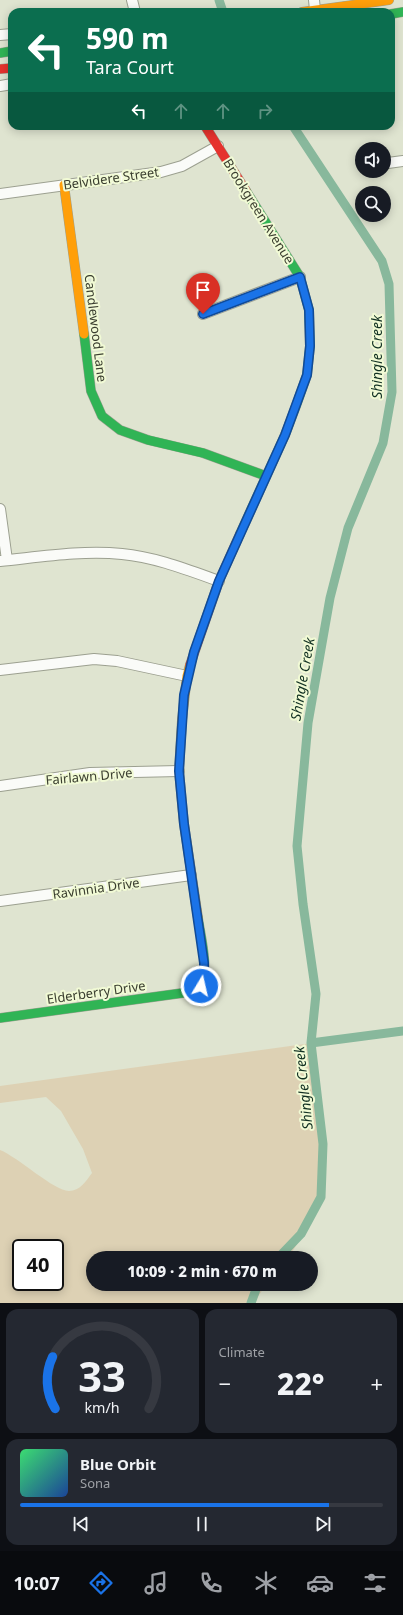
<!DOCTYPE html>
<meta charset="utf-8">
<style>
body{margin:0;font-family:"Noto Sans",sans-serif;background:#242831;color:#f1f3f6;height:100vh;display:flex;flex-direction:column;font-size:15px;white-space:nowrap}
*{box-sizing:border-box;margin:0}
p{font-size:13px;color:#9ea1a6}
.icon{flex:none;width:22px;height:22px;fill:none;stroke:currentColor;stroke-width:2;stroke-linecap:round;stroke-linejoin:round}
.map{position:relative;height:1303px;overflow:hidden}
.sheet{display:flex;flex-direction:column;gap:6px;padding:6px;background:#0d0f14;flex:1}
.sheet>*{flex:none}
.top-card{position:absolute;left:8px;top:8px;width:387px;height:122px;border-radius:12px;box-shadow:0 2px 10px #0003;background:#0b6e4f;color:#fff;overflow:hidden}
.tools{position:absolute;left:355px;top:142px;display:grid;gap:8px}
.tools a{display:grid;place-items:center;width:36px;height:36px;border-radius:50%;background:#171b24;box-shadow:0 2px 10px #0003;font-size:20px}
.speed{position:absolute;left:12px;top:1239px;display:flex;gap:8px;font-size:20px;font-weight:700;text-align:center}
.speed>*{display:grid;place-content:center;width:52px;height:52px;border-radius:50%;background:#171b24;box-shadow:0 2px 10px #0003;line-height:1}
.speed .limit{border:2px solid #111;border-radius:6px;background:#fff;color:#111}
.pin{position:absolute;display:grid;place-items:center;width:34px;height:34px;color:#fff;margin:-41px -17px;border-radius:50% 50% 50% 0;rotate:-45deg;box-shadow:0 0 4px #0007}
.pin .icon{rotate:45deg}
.me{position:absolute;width:44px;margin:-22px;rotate:9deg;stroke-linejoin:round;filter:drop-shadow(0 0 3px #0008)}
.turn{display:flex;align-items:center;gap:14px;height:84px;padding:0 12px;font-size:18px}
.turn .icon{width:52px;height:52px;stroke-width:2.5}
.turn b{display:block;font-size:28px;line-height:34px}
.lanes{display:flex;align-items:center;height:38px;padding:0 12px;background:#0003;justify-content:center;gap:20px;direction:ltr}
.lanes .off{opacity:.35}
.big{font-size:30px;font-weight:800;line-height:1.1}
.sheet .card{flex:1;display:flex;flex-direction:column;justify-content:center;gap:6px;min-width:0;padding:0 14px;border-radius:12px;background:#242831}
.sheet .dial{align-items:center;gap:0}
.dial svg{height:104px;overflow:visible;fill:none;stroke:#363941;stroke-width:7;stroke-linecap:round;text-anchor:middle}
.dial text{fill:#f1f3f6;stroke:none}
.song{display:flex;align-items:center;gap:12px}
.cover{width:48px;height:48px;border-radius:6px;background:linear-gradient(135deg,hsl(140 70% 55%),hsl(220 70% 35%))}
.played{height:4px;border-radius:2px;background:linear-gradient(90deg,#1a73e8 85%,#363941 85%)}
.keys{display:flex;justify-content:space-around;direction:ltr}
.heat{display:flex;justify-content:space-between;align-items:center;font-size:22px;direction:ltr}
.sheet .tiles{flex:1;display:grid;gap:6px;grid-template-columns:1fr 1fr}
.card:last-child{grid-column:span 2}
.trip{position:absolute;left:86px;top:1251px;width:232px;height:40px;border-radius:20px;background:#171b24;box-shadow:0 2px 10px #0003;font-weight:800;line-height:40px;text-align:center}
.menu{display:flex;height:64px;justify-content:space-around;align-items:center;background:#090b0e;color:#9ea1a6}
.menu .icon{width:28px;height:28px}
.menu .on{color:#1a73e8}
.menu b{font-size:18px;color:#f1f3f6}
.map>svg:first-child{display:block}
</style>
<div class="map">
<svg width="403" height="1303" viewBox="0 0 403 1303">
<rect width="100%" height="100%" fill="#dfe4d0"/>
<path fill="#ddd1b4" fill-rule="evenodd" d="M312,1043L321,1125L323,1176L319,1201L305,1232L288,1258H93V1284H267L253,1303H0V1150C18,1157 54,1191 69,1191C80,1191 86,1181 92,1173L83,1149L61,1111L46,1097L0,1103V1086ZM21,1248H55V1282H21Z"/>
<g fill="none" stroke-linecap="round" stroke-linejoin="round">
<path stroke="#88b89c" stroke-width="9" d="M219,0L223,12
M311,1043L403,1031
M278,1258L301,1234L321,1197L323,1144L311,1043L316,994L303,904L297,846L308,723L330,598L348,528L383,443L392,392L389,284L382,261L293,126
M251,1303L258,1284"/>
<defs>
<path id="street" d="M132,0L135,12
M314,0L315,10
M0,35L12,34
M0,86L12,84
M388,163L403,161
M0,194L161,172L182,166L218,146
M203,314L300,277
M0,509L7,560
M0,561C40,557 81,550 122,554C155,557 188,570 219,581
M0,670L94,659L117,661L187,676
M0,786L90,773L179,771
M0,901L191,875"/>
<path id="fast" d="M391,14L403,12
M0,53L12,51
M84,334L91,391L102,416L120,430L148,440L203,453L266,476
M240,534L285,435L296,406L307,375L310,346L309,310L300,277L246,191
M0,1018L190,992C194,990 198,988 200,985C210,971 200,934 198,918"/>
<path id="slow" d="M302,12L389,0
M64,185L84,334
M190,665L187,676L182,720L179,771L184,824L198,918"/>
<path id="jam" d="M0,69L12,68
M205,126L246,191
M190,665L219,581L240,534"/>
</defs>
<use href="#street" stroke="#9ca090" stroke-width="12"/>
<use href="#fast" stroke="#9ca090" stroke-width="10"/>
<use href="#slow" stroke="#9ca090" stroke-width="10"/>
<use href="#jam" stroke="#9ca090" stroke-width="10"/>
<use href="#street" stroke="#fafbf8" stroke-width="10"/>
<use href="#fast" stroke="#30b455" stroke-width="9"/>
<use href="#slow" stroke="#ff9f0a" stroke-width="9"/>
<use href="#jam" stroke="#e5322d" stroke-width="9"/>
</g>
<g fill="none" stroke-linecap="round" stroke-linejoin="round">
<defs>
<path id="route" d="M201,986L204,976V963L184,824L179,771L184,695L194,652L219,581L285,435L307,375L310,346L309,310L300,277L203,314"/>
</defs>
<use href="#route" stroke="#114b97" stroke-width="10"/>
<use href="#route" stroke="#1a73e8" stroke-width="7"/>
</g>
<g text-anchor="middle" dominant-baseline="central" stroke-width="4" stroke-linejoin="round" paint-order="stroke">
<g font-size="13" fill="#3a3e2f" stroke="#f1fad5">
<text transform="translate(111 178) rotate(-8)">Belvidere Street</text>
<text transform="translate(259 211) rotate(58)">Brookgreen Avenue</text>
<text transform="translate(96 328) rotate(83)">Candlewood Lane</text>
<text transform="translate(89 776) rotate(-5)">Fairlawn Drive</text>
<text transform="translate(96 888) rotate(-8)">Ravinnia Drive</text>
<text transform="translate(96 992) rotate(-8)">Elderberry Drive</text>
</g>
<g font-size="14" font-style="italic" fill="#113022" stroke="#f1fad5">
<text transform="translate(376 357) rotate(-90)">Shingle Creek</text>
<text transform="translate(302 679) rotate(-80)">Shingle Creek</text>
<text transform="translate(303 1088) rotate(-96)">Shingle Creek</text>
</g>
</g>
</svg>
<div class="tools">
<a><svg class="icon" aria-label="sound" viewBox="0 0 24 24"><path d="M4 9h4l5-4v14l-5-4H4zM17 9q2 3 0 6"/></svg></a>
<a><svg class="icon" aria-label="search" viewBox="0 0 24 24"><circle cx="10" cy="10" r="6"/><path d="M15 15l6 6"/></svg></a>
</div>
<div class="speed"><div class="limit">40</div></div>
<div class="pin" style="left:203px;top:314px;background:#d93025"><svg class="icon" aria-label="arrive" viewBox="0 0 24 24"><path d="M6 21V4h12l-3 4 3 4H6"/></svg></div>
<svg class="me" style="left:201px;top:986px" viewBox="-20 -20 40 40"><circle r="17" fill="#1a73e8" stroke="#fff" stroke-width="3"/><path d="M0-11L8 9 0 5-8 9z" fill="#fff"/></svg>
<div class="trip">10:09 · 2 min · 670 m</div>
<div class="top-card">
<div class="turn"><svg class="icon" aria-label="left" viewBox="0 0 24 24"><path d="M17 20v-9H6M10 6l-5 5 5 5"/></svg><div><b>590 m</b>Tara Court</div></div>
<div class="lanes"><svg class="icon" aria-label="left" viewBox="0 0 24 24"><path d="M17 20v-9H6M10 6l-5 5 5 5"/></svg><svg class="icon off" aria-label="ahead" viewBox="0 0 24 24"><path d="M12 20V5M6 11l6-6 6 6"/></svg><svg class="icon off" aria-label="ahead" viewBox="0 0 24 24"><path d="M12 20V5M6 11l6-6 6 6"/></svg><svg class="icon off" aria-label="right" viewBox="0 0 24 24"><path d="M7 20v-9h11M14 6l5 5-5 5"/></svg></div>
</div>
</div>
<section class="sheet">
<div class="tiles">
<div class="card dial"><svg viewBox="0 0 100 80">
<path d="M14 69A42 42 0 1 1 86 69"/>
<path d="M14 69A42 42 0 0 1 12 29" stroke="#1a73e8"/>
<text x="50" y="56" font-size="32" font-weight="700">33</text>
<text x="50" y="72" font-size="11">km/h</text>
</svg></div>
<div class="card"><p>Climate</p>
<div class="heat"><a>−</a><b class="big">22°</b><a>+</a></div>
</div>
<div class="card">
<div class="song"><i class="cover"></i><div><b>Blue Orbit</b><p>Sona</p></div></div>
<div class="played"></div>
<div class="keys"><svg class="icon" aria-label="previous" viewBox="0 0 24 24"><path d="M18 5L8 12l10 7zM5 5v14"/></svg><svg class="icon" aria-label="pause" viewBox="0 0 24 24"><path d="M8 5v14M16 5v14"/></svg><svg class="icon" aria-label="next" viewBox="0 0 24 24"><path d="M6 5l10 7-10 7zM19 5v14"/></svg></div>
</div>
</div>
</section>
<nav class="menu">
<b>10:07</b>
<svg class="icon on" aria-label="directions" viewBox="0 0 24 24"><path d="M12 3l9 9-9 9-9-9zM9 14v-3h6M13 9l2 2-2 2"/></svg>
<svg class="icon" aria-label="music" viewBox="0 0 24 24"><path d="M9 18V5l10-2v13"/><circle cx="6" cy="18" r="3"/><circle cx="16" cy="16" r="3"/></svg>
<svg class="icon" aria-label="phone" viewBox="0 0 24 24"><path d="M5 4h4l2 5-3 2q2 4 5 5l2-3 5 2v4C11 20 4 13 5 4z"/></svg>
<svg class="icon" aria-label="climate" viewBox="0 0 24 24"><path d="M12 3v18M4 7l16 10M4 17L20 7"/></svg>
<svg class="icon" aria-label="car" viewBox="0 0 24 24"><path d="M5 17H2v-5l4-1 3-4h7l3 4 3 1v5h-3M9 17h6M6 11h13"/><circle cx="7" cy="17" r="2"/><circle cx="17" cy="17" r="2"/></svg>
<svg class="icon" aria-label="filters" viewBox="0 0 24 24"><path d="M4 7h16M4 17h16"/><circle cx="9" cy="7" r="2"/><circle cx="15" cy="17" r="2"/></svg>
</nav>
